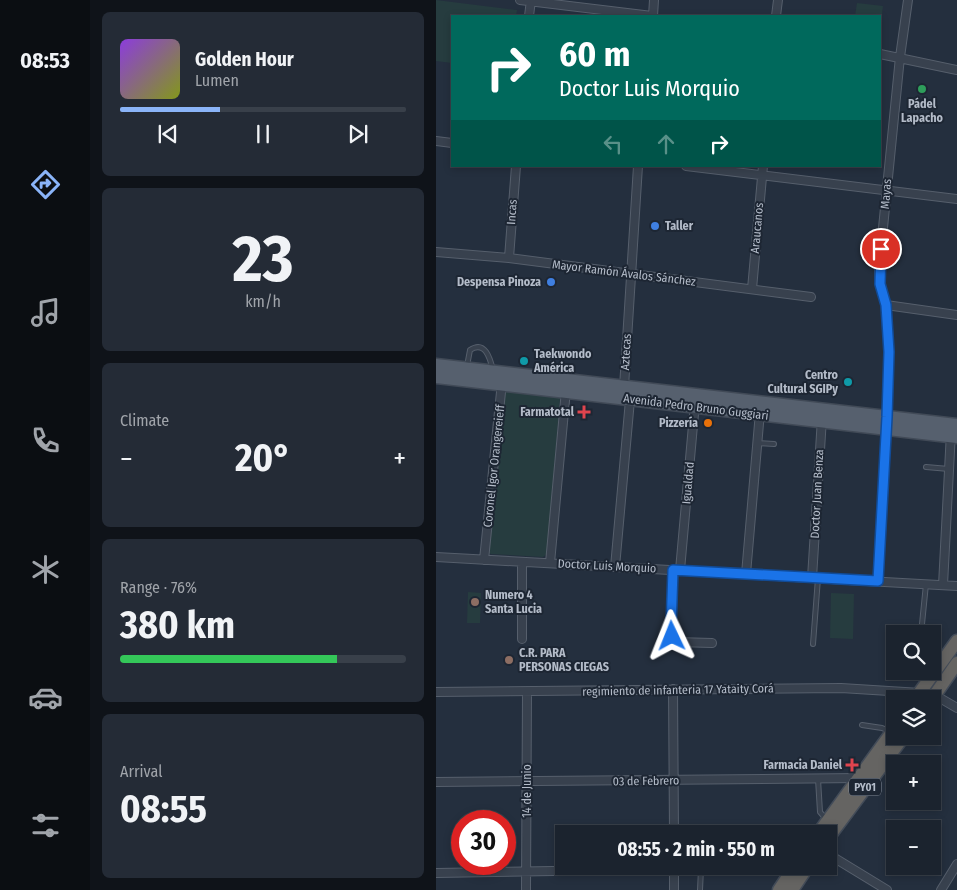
<!DOCTYPE html>
<meta charset="utf-8">
<style>
body{margin:0;font-family:"Fira Sans Condensed",sans-serif;background:#242b36;color:#f1f3f6;height:100vh;display:flex;flex-direction:column;font-size:19px;white-space:nowrap}
*{box-sizing:border-box;margin:0}
p{font-size:16px;color:#a0a4aa}
.icon{flex:none;width:28px;height:28px;fill:none;stroke:currentColor;stroke-width:2;stroke-linecap:round;stroke-linejoin:round}
.map{position:relative;flex:1;overflow:hidden}
.side{display:flex;flex-direction:column;gap:12px;padding:12px;background:#0f1319;width:346px}
.side>*{flex:none}
.guide{position:absolute;left:15px;top:15px;width:430px;height:152px;border-radius:0px;box-shadow:0 2px 8px #0003,0 0 0 1px #39404a;background:#00695c;color:#fff;overflow:hidden}
.tools{position:absolute;left:450px;top:625px;display:grid;gap:10px}
.tools a{display:grid;place-items:center;width:55px;height:55px;border-radius:0px;background:#1b232e;box-shadow:0 2px 8px #0003,0 0 0 1px #39404a;font-size:25px}
.speed{position:absolute;left:15px;top:810px;display:flex;gap:10px;font-size:25px;font-weight:700;text-align:center}
.speed>*{display:grid;place-content:center;width:65px;height:65px;border-radius:50%;background:#1b232e;box-shadow:0 2px 8px #0003,0 0 0 1px #39404a;line-height:1}
.speed .limit{border:8px solid #d22;background:#fff;color:#111}
.pin{position:absolute;display:grid;place-items:center;width:42px;height:42px;color:#fff;margin:-21px;border:2px solid #fff;border-radius:50%;box-shadow:0 1px 5px #0007}
.me{position:absolute;width:55px;margin:-28px;rotate:358deg;stroke-linejoin:round;filter:drop-shadow(0 0 4px #0008)}
.turn{display:flex;align-items:center;gap:18px;height:105px;padding:0 25px;font-size:22px}
.turn .icon{width:65px;height:65px;stroke-width:2.5}
.turn b{display:block;font-size:35px;line-height:42px}
.lanes{display:flex;align-items:center;height:48px;padding:0 25px;background:#0003;justify-content:center;gap:25px;direction:ltr}
.lanes .off{opacity:.35}
.big{font-size:38px;font-weight:700;line-height:1.1}
.side .widget{flex:1;display:flex;flex-direction:column;justify-content:center;gap:8px;min-width:0;padding:0 18px;border-radius:8px;background:#242b36}
.side .dial{align-items:center;gap:0}
.dial b{font-size:65px;line-height:1}
.song{display:flex;align-items:center;gap:15px}
.cover{width:60px;height:60px;border-radius:8px;background:linear-gradient(135deg,hsl(270 70% 55%),hsl(70 70% 35%))}
.played{height:5px;border-radius:2px;background:linear-gradient(90deg,#8ab4f8 35%,#39404a 35%)}
.keys{display:flex;justify-content:space-around;direction:ltr}
.heat{display:flex;justify-content:space-between;align-items:center;font-size:28px;direction:ltr}
.charge{height:8px;border-radius:4px;background:linear-gradient(90deg,#34c759 76%,#39404a 0)}
.trip{position:absolute;left:119px;top:825px;width:282px;height:50px;border-radius:0px;background:#1b232e;box-shadow:0 2px 8px #0003,0 0 0 1px #39404a;font-weight:700;line-height:50px;text-align:center}
main{display:flex;flex:1;min-height:0}
.tab-bar{display:flex;flex-direction:column;width:90px;justify-content:space-around;align-items:center;background:#0b0e12;color:#a0a4aa}
.tab-bar .icon{width:35px;height:35px}
.tab-bar .active{color:#8ab4f8}
.tab-bar b{font-size:22px;color:#f1f3f6}
.map>svg:first-child{display:block}
</style>
<main>
<nav class="tab-bar">
<b>08:53</b>
<svg class="icon active" aria-label="directions" viewBox="0 0 24 24"><path d="M12 3l9 9-9 9-9-9zM9 14v-3h6M13 9l2 2-2 2"/></svg>
<svg class="icon" aria-label="music" viewBox="0 0 24 24"><path d="M9 18V5l10-2v13"/><circle cx="6" cy="18" r="3"/><circle cx="16" cy="16" r="3"/></svg>
<svg class="icon" aria-label="phone" viewBox="0 0 24 24"><path d="M5 4h4l2 5-3 2q2 4 5 5l2-3 5 2v4C11 20 4 13 5 4z"/></svg>
<svg class="icon" aria-label="climate" viewBox="0 0 24 24"><path d="M12 3v18M4 7l16 10M4 17L20 7"/></svg>
<svg class="icon" aria-label="car" viewBox="0 0 24 24"><path d="M5 17H2v-5l4-1 3-4h7l3 4 3 1v5h-3M9 17h6M6 11h13"/><circle cx="7" cy="17" r="2"/><circle cx="17" cy="17" r="2"/></svg>
<svg class="icon" aria-label="filters" viewBox="0 0 24 24"><path d="M4 7h16M4 17h16"/><circle cx="9" cy="7" r="2"/><circle cx="15" cy="17" r="2"/></svg>
</nav>
<section class="side">
<div class="widget">
<div class="song"><i class="cover"></i><div><b>Golden Hour</b><p>Lumen</p></div></div>
<div class="played"></div>
<div class="keys"><svg class="icon" aria-label="previous" viewBox="0 0 24 24"><path d="M18 5L8 12l10 7zM5 5v14"/></svg><svg class="icon" aria-label="pause" viewBox="0 0 24 24"><path d="M8 5v14M16 5v14"/></svg><svg class="icon" aria-label="next" viewBox="0 0 24 24"><path d="M6 5l10 7-10 7zM19 5v14"/></svg></div>
</div>
<div class="widget dial"><b>23</b><p>km/h</p></div>
<div class="widget"><p>Climate</p>
<div class="heat"><a>−</a><b class="big">20°</b><a>+</a></div>
</div>
<div class="widget"><p>Range · 76%</p><b class="big">380 km</b><div class="charge"></div></div>
<div class="widget"><p>Arrival</p><b class="big">08:55</b></div>
</section>
<div class="map">
<svg width="521" height="890" viewBox="0 0 521 890">
<rect width="100%" height="100%" fill="#242f3e"/>
<path fill="#263c3f" d="M0,0L81,10L80,16H16V63L0,61Z
M421,3L447,6L445,22L444,16H419Z
M70,390L123,397L124,399L111,554L107,557L55,554L52,552L68,391Z
M32,592L45,593L44,623H31Z
M395,593L418,594L417,639L394,638Z"/>
<g fill="none" stroke-linecap="round" stroke-linejoin="round">
<defs>
<path id="service" d="M31,366L34,350C49,340 54,358 57,370
M321,443L338,444
M490,467L513,469
M485,634L490,584
M377,644L382,578
M426,725L446,728L453,731
M382,779L384,812L390,819
M264,890L265,869"/>
<path id="minor" d="M84,0L216,16
M93,16L95,0
M217,16L218,0
M340,16L342,0
M444,54L521,70
M0,141L16,143
M250,166L521,199
M0,252L73,258L375,297
M73,258L80,166
M316,289L327,166
M450,305L521,315
M0,557L521,586
M48,560L66,382
M86,562V639
M114,563L130,390
M179,567L194,400L188,387L202,166
M237,570L235,628L237,636L240,642L276,643
M244,570L259,403
M310,574L324,412
M376,578L386,418
M442,581L451,417L453,352L450,305L444,284L443,268L464,57L472,0
M507,585L515,432
M237,689L238,834
M0,692L405,688L485,693
M497,694L521,708
M0,782L423,778
M392,854L451,890
M238,866V890
M0,873L238,869L358,870
M90,890L91,692
M505,890L521,864"/>
<path id="primary" d="M0,365L521,425
M0,377L521,437"/>
<path id="trunk" d="M479,699L521,641
M496,699L521,663
M382,834L459,728
M392,838L468,736
M343,890L359,866
M356,890L372,866"/>
</defs>
<use href="#service" stroke="#565f6c" stroke-width="6"/>
<use href="#minor" stroke="#565f6c" stroke-width="10"/>
<use href="#primary" stroke="#414a57" stroke-width="15"/>
<use href="#trunk" stroke="#434c59" stroke-width="15"/>
<use href="#service" stroke="#38414e" stroke-width="4"/>
<use href="#minor" stroke="#38414e" stroke-width="8"/>
<use href="#primary" stroke="#56606e" stroke-width="12"/>
<use href="#trunk" stroke="#656462" stroke-width="12"/>
</g>
<g fill="none" stroke-linecap="round" stroke-linejoin="round">
<defs>
<path id="route" d="M236,636L235,628L237,570L442,581L451,417L453,352L450,305L444,284L445,249"/>
</defs>
<use href="#route" stroke="#114b97" stroke-width="12"/>
<use href="#route" stroke="#1a73e8" stroke-width="9"/>
</g>
<circle fill="#2e9e5b" stroke="#1d2633" stroke-width="2" cx="486" cy="89" r="5"/>
<g fill="#3f7fe0" stroke="#1d2633" stroke-width="2">
<circle cx="219" cy="226" r="5"/>
<circle cx="115" cy="282" r="5"/>
</g>
<g fill="#0f9aa8" stroke="#1d2633" stroke-width="2">
<circle cx="88" cy="361" r="5"/>
<circle cx="412" cy="382" r="5"/>
</g>
<g fill="#e0444e" stroke="#1d2633" stroke-width="2">
<path d="M145.5 404.5h5v5h5v5h-5v5h-5v-5h-5v-5h5z"/>
<path d="M413.5 757.5h5v5h5v5h-5v5h-5v-5h-5v-5h5z"/>
</g>
<circle fill="#e8710a" stroke="#1d2633" stroke-width="2" cx="272" cy="423" r="5"/>
<g fill="#8d6e63" stroke="#1d2633" stroke-width="2">
<circle cx="39" cy="602" r="5"/>
<circle cx="73" cy="660" r="5"/>
</g>
<g text-anchor="middle" dominant-baseline="central" stroke-width="4" stroke-linejoin="round" paint-order="stroke">
<rect fill="#1d2633" stroke="#878f9c" stroke-width="1" x="413" y="778.5" width="32" height="17" rx="4"/>
<g font-size="11" font-weight="bold" fill="#b4bcc9">
<text x="429" y="787">PY01</text>
</g>
<g font-size="12" font-weight="bold" fill="#b4bcc9" stroke="#1d2633" text-anchor="end">
<text x="486" y="104" text-anchor="middle">Pádel<tspan x="486" dy="14">Lapacho</tspan></text>
<text x="229" y="226" text-anchor="start">Taller</text>
<text x="105" y="282">Despensa Pinoza</text>
<text x="98" y="354" text-anchor="start">Taekwondo<tspan x="98" dy="14">América</tspan></text>
<text x="402" y="375">Centro<tspan x="402" dy="14">Cultural SGIPy</tspan></text>
<text x="138" y="412">Farmatotal</text>
<text x="262" y="423">Pizzería</text>
<text x="49" y="595" text-anchor="start">Numero 4<tspan x="49" dy="14">Santa Lucia</tspan></text>
<text x="83" y="653" text-anchor="start">C.R. PARA<tspan x="83" dy="14">PERSONAS CIEGAS</tspan></text>
<text x="406" y="765">Farmacia Daniel</text>
</g>
<g font-size="12" fill="#b4bcc9" stroke="#1d2633">
<text transform="translate(450 194) rotate(-85)">Mayas</text>
<text transform="translate(76 212) rotate(-86)">Incas</text>
<text transform="translate(321 228) rotate(-85)">Araucanos</text>
<text transform="translate(188 273) rotate(7)">Mayor Ramón Ávalos Sánchez</text>
<text transform="translate(190 352) rotate(-87)">Aztecas</text>
<text transform="translate(260 407) rotate(7)">Avenida Pedro Bruno Guggiari</text>
<text transform="translate(58 466) rotate(-84)">Coronel Igor Orangereieff</text>
<text transform="translate(252 483) rotate(-85)">Igualdad</text>
<text transform="translate(381 494) rotate(-87)">Doctor Juan Benza</text>
<text transform="translate(171 566) rotate(3)">Doctor Luis Morquio</text>
<text transform="translate(242 690) rotate(-1)">regimiento de infanteria 17 Yataity Corá</text>
<text transform="translate(210 781) rotate(-1)">03 de Febrero</text>
<text transform="translate(91 791) rotate(-90)">14 de Junio</text>
</g>
</g>
</svg>
<div class="tools">
<a><svg class="icon" aria-label="search" viewBox="0 0 24 24"><circle cx="10" cy="10" r="6"/><path d="M15 15l6 6"/></svg></a>
<a><svg class="icon" aria-label="layers" viewBox="0 0 24 24"><path d="M12 4l9 5-9 5-9-5zM3 14l9 5 9-5"/></svg></a>
<a>+</a>
<a>−</a>
</div>
<div class="speed"><div class="limit">30</div></div>
<div class="pin" style="left:445px;top:249px;background:#d93025"><svg class="icon" aria-label="arrive" viewBox="0 0 24 24"><path d="M6 21V4h12l-3 4 3 4H6"/></svg></div>
<svg class="me" style="left:236px;top:636px" viewBox="-20 -20 40 40"><path d="M0-17L14 15 0 8-14 15z" fill="#1a73e8" stroke="#fff" stroke-width="4"/></svg>
<div class="trip">08:55 · 2 min · 550 m</div>
<div class="guide">
<div class="turn"><svg class="icon" aria-label="right" viewBox="0 0 24 24"><path d="M7 20v-9h11M14 6l5 5-5 5"/></svg><div><b>60 m</b>Doctor Luis Morquio</div></div>
<div class="lanes"><svg class="icon off" aria-label="left" viewBox="0 0 24 24"><path d="M17 20v-9H6M10 6l-5 5 5 5"/></svg><svg class="icon off" aria-label="ahead" viewBox="0 0 24 24"><path d="M12 20V5M6 11l6-6 6 6"/></svg><svg class="icon" aria-label="right" viewBox="0 0 24 24"><path d="M7 20v-9h11M14 6l5 5-5 5"/></svg></div>
</div>
</div>
</main>
